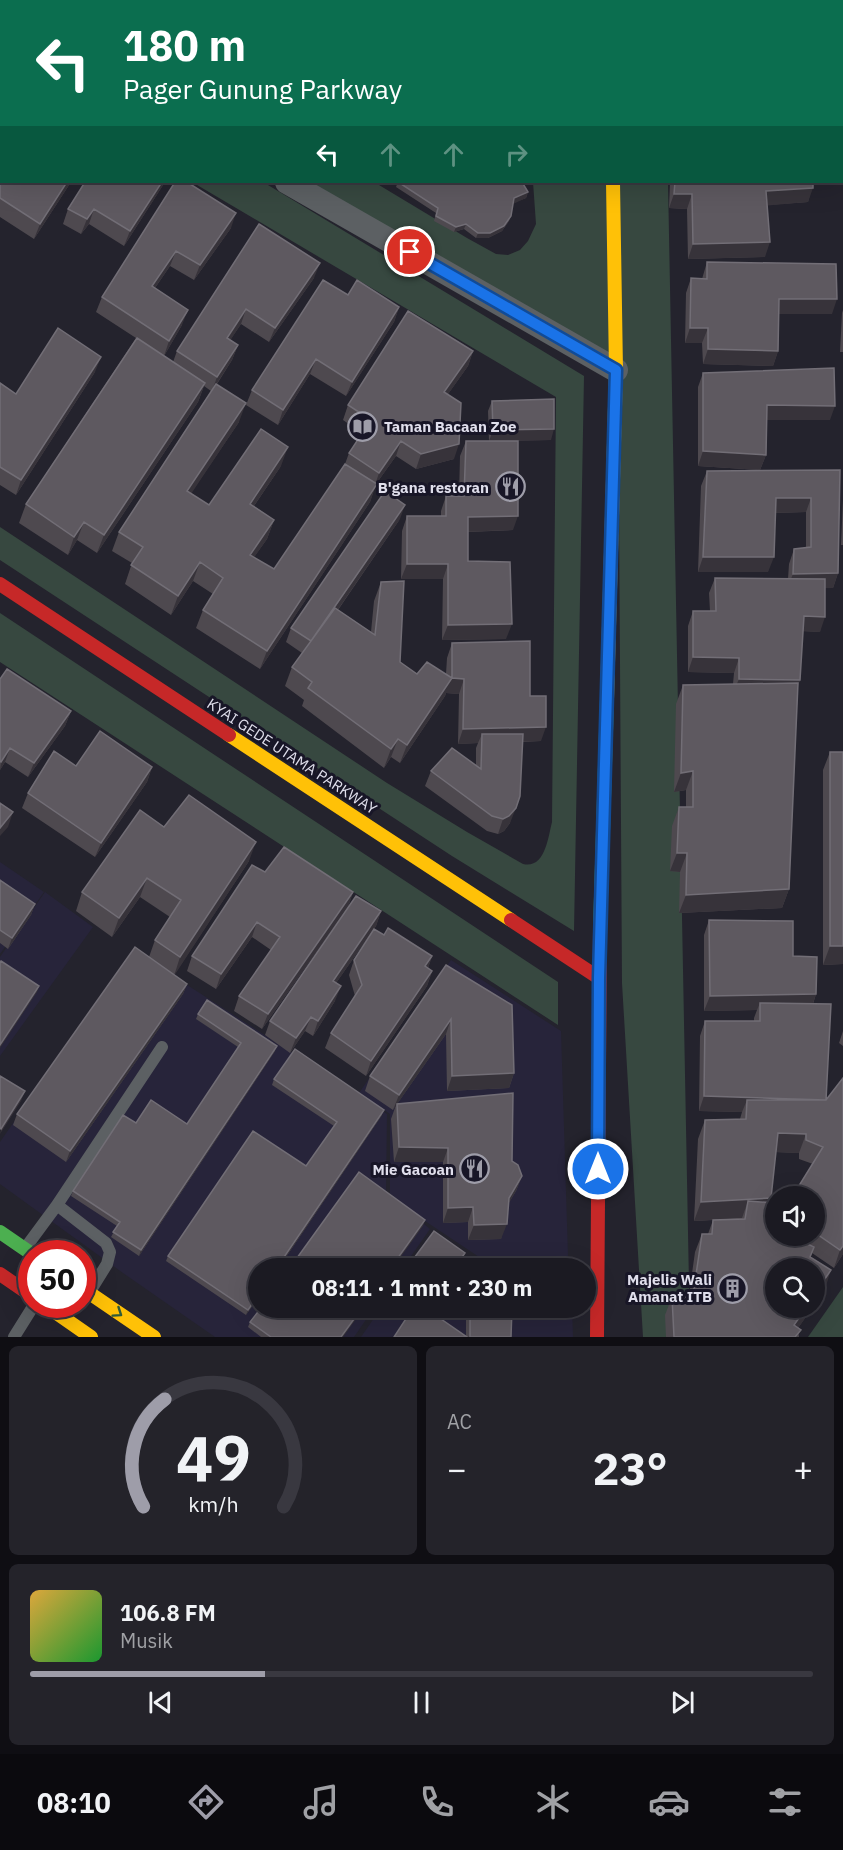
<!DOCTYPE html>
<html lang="id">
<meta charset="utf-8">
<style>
body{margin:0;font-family:"IBM Plex Sans",sans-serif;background:#24232a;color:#f1f3f6;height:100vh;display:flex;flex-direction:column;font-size:22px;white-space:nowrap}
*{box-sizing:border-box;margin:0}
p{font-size:20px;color:#a0a1a5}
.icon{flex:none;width:33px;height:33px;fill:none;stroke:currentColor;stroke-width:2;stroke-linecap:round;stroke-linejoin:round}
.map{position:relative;height:1337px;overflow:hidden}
.panel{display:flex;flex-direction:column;gap:9px;padding:9px;background:#0f0e13;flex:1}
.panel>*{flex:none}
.guide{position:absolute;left:0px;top:0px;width:843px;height:183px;box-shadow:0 6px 24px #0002,0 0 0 2px #393840;background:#0b6e4f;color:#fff;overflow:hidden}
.tools{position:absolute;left:765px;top:1186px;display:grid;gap:12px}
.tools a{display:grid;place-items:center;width:60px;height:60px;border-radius:50%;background:#1b1a22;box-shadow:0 6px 24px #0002,0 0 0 2px #393840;font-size:30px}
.speed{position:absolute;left:18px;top:1240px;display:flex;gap:12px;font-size:30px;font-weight:700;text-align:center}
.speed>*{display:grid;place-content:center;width:78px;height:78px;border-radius:50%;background:#1b1a22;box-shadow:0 6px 24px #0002,0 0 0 2px #393840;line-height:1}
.speed .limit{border:9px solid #d22;background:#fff;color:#111}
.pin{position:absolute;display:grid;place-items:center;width:51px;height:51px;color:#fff;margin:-26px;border:3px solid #fff;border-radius:50%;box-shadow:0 2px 6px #0007}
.me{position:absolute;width:66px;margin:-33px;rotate:0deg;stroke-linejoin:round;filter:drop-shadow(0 0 4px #0008)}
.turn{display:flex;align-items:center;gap:21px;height:126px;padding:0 24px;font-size:27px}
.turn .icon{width:78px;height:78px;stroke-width:2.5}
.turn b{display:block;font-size:42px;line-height:51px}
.lanes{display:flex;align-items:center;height:57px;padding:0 24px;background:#0003;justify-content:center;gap:30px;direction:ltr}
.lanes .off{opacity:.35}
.big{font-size:45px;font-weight:700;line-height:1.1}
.panel .card{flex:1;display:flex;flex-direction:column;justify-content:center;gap:9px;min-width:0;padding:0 21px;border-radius:9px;background:#24232a}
.panel .dial{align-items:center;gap:0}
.dial svg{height:156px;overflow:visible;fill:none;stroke:#393840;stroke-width:7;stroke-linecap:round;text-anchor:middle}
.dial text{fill:#f1f3f6;stroke:none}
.song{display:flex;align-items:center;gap:18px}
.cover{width:72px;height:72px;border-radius:9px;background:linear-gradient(135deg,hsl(40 70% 55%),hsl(130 70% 35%))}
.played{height:6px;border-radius:3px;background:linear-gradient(90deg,#9e9da9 30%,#393840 30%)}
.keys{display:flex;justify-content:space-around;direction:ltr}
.heat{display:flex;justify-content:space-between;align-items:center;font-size:33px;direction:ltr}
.panel .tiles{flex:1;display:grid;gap:9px;grid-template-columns:1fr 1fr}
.card:last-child{grid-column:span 2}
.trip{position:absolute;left:248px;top:1258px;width:348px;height:60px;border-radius:30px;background:#1b1a22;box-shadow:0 6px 24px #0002,0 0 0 2px #393840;font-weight:700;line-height:60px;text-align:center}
.menu{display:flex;height:96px;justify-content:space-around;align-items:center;background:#0b0a0e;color:#a0a1a5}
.menu .icon{width:42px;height:42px}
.menu .active{color:#9e9da9}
.menu b{font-size:27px;color:#f1f3f6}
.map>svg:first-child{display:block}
</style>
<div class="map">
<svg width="843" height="1337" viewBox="0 0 843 1337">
<rect width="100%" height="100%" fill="#24232d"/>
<path fill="#27243a" d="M0,862L44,892L0,954Z
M45,892L93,927L0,1056V957Z
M133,950L387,1114L386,1194L390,1196V1114L359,1093L451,960L561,1031L568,1256L479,1257L401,1205L430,1229L402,1269H258V1308H374L354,1337H215L123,1273L0,1184V1142Z
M430,1235L475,1265L570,1263L571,1269H407Z
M381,1308H572L573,1337H361Z"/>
<path fill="#374840" d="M192,182H263L584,376L574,931L452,856L0,560V527L387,783L467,832L523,864C545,869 548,838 552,822L556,397Z
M300,182H374L467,238L496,254L508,255L520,250L528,241L536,224L533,182H608L613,367Z
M617,182H668L690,1337H643L622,983Z
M0,613L558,982V1025L0,662Z
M843,1287V1337H808Z"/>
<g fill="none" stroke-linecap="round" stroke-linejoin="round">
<path stroke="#5c6063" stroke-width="12" d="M57,1205L106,1243L110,1252L107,1264L89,1293
M26,1247L57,1205L162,1047
M14,1337L34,1305"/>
<path stroke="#5c6063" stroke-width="24" d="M0,17H2
M287,182L616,370"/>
<path stroke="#4caf50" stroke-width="14" d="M600,930L607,699
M0,1232L32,1254"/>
<path stroke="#ffc107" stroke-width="14" d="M607,699L616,370L613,182
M229,735L511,920
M82,1288L154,1337
M45,1305L91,1337"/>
<path stroke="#c62828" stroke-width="14" d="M607,0V2
M842,37H843
M0,584L229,735
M511,920L599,978
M0,1274L32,1296
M597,1337L600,930"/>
</g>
<path fill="#4e494f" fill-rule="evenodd" d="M130,0H152L151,2H133Z
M374,0H521V2H373Z
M0,141L2,182H71L34,239L0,217Z
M85,182H165L124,246L89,224L81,234L63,224L68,209Z
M175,182L231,228L194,280L170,266L155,288L182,325L164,356L173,362L177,351L259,224L314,278L269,342L241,324L230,340L238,345L232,360L217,384L239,422L191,493L209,505L281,466L254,506L274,520L267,539L254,557L274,569L345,464L349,453L362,433L343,420L348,405L473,351L468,366L448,394L454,459L416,469L396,456L376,484L370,502L260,669L196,628L203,610L213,594L193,581L171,615L125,584L132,563L112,551L119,532L211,391L204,386L198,402L97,553L77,540L68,555L19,523L26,504L136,338L96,312L102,297Z
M398,182L528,192L526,198L513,203L509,221L502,231L488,238H476L464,229L454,232L434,221L436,213L396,187Z
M670,182H813L808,202L767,205L765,257L688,259L687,209L669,208Z
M707,262L832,314H779L778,351L773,366L703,364L702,343H685L686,293L691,278L702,279Z
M348,295L399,307L394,322L346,396L310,374L278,425L246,405L252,390Z
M843,310V352H840L842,313Z
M95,372L16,495L0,485V383L16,394Z
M703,373L830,420H767L766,455L760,470L698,466V387Z
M492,401L551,440L489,441L488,411Z
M466,441L513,530L468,532V561L506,639L442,640L443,579H401L402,531L407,516H441V511L446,496H459L460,456Z
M840,470L838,573L833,588H825L820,632L803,631L800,680L798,685L789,889L782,908L679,913L680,872L670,871L672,826L679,807H686V790L674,792L676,704L683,685L733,684L734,673L688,672V626L693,611H710L709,593L715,578L788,579L789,564L794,549L806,548V512L775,513L768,572H698L701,486L707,471Z
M843,500V545H841Z
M400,519L338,610L371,632L374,601L381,582L400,662L417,674H446L447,658L452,643L530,696L541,741L522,742L510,823L504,831L498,834L487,831L425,786L431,771L476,765V748L478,743L458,744L459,694L446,693L445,696L400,763L391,757L384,768L302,706L304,700L285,686L292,667L302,653L286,642L291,628Z
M0,679L71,711L65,726L28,777L5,762L0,770Z
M830,752L843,964L823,965V770Z
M76,766L152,767L147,782L95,857L22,808L28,793Z
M164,827L249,861L174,975L187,984L183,994L66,1162L13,1125L17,1114L149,957L155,940L170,917L140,897L112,937L76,911L82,892Z
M265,872L353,892L348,907L262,1029L234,1011L239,996L271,950L252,937L216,989L187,971L192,956Z
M0,880L35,904L31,915L8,949L0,943Z
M381,911L376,926L336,983L335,1001L313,1036L305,1031L290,1053L265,1035L270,1021Z
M709,920L793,956L816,994L813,1004L826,1100L843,1254L834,1268L812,1253L810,1257L825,1289L776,1308H812L798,1328L799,1337H666L665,1315L672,1297L689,1295L695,1252L702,1234H708L713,1220L694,1221L698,1139L705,1120L740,1119L742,1112L699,1111L700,1036L705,1021H754V1018L757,1010L704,1011V935ZM776,1152L799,1153V1159L813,1164L814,1197V1236H776L770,1202L771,1198Z
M384,935L432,956L428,968L432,971L427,986L366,1076L325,1048L331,1033L355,996L349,975L354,960Z
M446,965L514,1073L509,1088L447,1091L446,1034L397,1104L512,1161L522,1176L516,1191L508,1204L501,1239L468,1240V1222L443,1223V1162H394L391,1119L396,1105L393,1110L365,1091L370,1076Z
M198,1014L275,1051L139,1256L111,1237L117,1226L71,1196L73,1191L136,1123L187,1124L238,1047L196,1019Z
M843,1031V1046L839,1043Z
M274,1079L382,1115L278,1269H258V1298L246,1315L166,1261L168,1256L306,1166L334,1126L272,1085Z
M466,1308H512L511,1337H394L466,1336Z
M250,1322L343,1337H261L248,1327Z"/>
<path fill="#37333a" d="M67,182H71L34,239L40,224Z
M162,182H165L124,246L130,231Z
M813,188L808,202L761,206L766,191Z
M528,192L526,198L513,204L514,198Z
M674,194H692L687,209L669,208Z
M94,209L89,224L81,234L87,219Z
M236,213L231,228L194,280L200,265Z
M511,216L509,221L502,231L488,238H476L478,233Z
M466,224L464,229L454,232L456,227Z
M770,242L765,257L688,259L693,244Z
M176,251L170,266L146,301L152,286Z
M320,263L314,278L269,342L275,328Z
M779,299H837L832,314H773Z
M399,307L394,322L346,396L352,382Z
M246,309L241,324L222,353L227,338Z
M188,310L182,325L164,356L169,341Z
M690,328H708L702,343H685Z
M238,345L232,360L212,391L217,377Z
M708,349L778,351L773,366L703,364Z
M473,351L468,366L439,407L444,392Z
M101,357L95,372L16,495L21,480Z
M316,359L310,374L278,425L283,410Z
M205,383L198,402L97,553L104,535Z
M246,403L239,422L181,509L187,491Z
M767,405L835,406L830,420H762Z
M554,429L551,440L489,441L493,430Z
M401,441L396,456L376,484L370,502L260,669L267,651L374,488L379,473Z
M459,444L454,459L416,469L421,454Z
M288,447L281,466L243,522L250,504Z
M703,451L766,455L760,470L698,466Z
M776,498H811L806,512L771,513Z
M405,505L400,519L306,656L312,641Z
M518,516L513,530L463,532L468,517Z
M274,520L267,539L243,573L250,555Z
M84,522L77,540L68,555L74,537Z
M703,557H774L768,572H698Z
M200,562L193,581L171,615L178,596Z
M407,564H448L443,579H401Z
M838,573L833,588L787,589L793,574Z
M804,616L825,617L820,632L798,631Z
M512,624L506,639L442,640L448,625Z
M693,657L739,658L734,673L688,672Z
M452,678L464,679L459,694L446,693L445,696L400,763L407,745Z
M739,679L800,680L795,695L733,693Z
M71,711L65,726L28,777L34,763Z
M546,727L541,741L481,743L482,734L478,743L458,744L463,729Z
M398,739L391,757L384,768L391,749Z
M10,748L5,762L0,770L1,762Z
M152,767L147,782L95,857L101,843Z
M693,771L686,790L674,792L681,773Z
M516,808L510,823L504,831L498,834L503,819Z
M13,812L8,827L0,836V828Z
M256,842L249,861L174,976L180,957Z
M677,853H687L680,872L670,871Z
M147,878L140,897L112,937L119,918Z
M789,889L782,908L679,913L686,895Z
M353,892L348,907L262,1029L268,1014Z
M35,904L31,915L8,949L12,938Z
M381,911L376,926L327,996L333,981Z
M257,922L252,937L216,989L221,974Z
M830,946H843V964L823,965Z
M432,956L427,971L425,966Z
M432,971L427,986L366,1076L371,1061Z
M187,984L183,994L66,1162L70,1151Z
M39,986L37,992L0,1048V1045Z
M341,986L335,1001L313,1036L318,1021Z
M816,994L811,1009L760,1003L757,1010L704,1011L710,996Z
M311,1017L305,1031L290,1053L296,1038Z
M451,1019L446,1034L393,1110L399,1095Z
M277,1046L275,1051L139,1256L141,1250Z
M514,1073L509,1088L447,1091L452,1076Z
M25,1091L21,1101L0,1134L1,1129Z
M704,1096L826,1100H747L742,1112L699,1111Z
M384,1110L382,1115L278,1269H276Z
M778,1133L806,1134L799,1153L771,1152Z
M399,1147L448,1148L443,1162H394Z
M522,1176L516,1191L503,1213L509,1198Z
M771,1198L765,1217L748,1201L742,1218L694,1221L701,1202Z
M473,1207L468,1222L443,1223L448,1208Z
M425,1220L423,1226L392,1269H390Z
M507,1224L501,1239L468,1240L474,1225Z
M843,1246V1254L834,1268L840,1250Z
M465,1253L461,1263L457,1269L456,1268L455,1269H454Z
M831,1270L825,1289L814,1304V1295Z
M258,1296V1298L246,1315L248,1310Z
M362,1308H364L343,1337H341Z
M806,1308H812L792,1337L794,1325Z"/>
<path fill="#5e5960" stroke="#726e76" stroke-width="1.5" d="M180,0H259L258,2H179Z
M381,0H521V2H382Z
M0,72L2,73V101L0,104Z
M2,139V182H67L40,224L0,198V141Z
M85,182H162L130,231L94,209L87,219L68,209Z
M175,182H187L236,213L200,265L176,251L152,286L188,310L169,341L102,297Z
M398,182H522L528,192L514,198L511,216L504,226L490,233H478L466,224L456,227L436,216L438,208Z
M675,182H813V188L766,191L770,242L693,244L692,194H674Z
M259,224L320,263L275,328L246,309L227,338L238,345L217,377L177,351Z
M707,262L836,264L837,299H779L778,351L708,349V328H690L691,278L707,279Z
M323,280L348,295L357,280L399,307L352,382L316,359L283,410L252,390Z
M408,311L473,351L444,392L461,403L459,444L421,454L401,441L379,473L349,453L371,420L348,405Z
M58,328L101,357L21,480L0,467V383L16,394Z
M137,338L205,383L104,535L84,522L74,537L26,504Z
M834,368L835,406L767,405L766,455L703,451V373Z
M216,384L246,403L187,491L209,505L261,429L288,447L250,504L274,520L250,555L274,569L345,464L377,484L267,651L203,610L223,578L200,562L178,596L131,565L143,547L119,532Z
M554,399V429L493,430L492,401Z
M466,441H518V516L468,517V561L510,562L512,624L448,625V564H407V516H446V496H464Z
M840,470L838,573L793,574L794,549L811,547V498H776L774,557H703L707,471Z
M385,491L405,505L311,641L291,628Z
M715,578L825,579V617L804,616L800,680L739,679V658L693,657V611H716Z
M404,581L400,662L417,674L427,662L452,678L407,745L398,739L391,749L308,688L312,682L292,667L335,608L375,635L381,582Z
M530,641V696H546V727L463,729L464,679L452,678V643Z
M7,669L71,711L34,763L10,748L1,762L0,761V679Z
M798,683L789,889L686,895L687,853H677L679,807H693V771L681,773L683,685Z
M100,731L152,767L101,843L28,793L54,751L76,766Z
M482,734H523L520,796L516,808L509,816L503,819L492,816L431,771L452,748L481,769Z
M830,752H843V946H830Z
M189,795L256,842L180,957L155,940L181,900L147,878L119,918L82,892L140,810L164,827Z
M0,803L13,812L0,828Z
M284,847L353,892L268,1014L239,996L280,937L257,922L221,974L192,956L252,865L265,872Z
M0,880L35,904L12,938L0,930Z
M356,896L381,911L333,981L341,986L318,1021L311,1017L296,1038L270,1021Z
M709,920L793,921V956L817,957L816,994L710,996Z
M388,928L432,956L425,966L432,971L371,1061L331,1033L362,985L354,960L374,929L384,935Z
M135,947L187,984L70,1151L17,1114Z
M1,961L39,986L0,1045V963Z
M446,965L512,1005L514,1073L452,1076L451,1019L399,1095L370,1076Z
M207,1000L277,1046L141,1250L113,1232L120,1222L73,1191L123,1115L136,1123L151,1100L187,1124L241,1043L198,1014Z
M760,1003L831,1004L826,1100L704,1096L705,1021H760Z
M295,1049L384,1110L276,1269H258V1296L248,1310L168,1256L253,1131L306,1166L337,1122L274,1079Z
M0,1076L25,1091L1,1129L0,1128Z
M843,1078V1246L840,1250L814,1232V1197H792L823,1147L806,1140V1134L778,1133L771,1198L701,1202L705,1120L746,1119L747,1100H826Z
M513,1093L512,1161L518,1165L522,1176L509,1198L507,1224L474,1225L473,1207L448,1208V1148L399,1147L397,1104Z
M359,1172L425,1220L390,1269H289Z
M748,1201L776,1203V1236H791L814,1247L810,1257L831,1270L814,1295V1269H776V1308H806L794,1325L801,1330L795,1337H674L672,1297L693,1295L702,1234H712L713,1220L745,1219Z
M434,1231L465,1253L454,1269H406Z
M456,1268H512V1269H456Z
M261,1308H362L341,1337H271L250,1322Z
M413,1308H425L467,1337H394Z
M470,1308H512L511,1337H470Z"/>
<defs><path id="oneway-chevron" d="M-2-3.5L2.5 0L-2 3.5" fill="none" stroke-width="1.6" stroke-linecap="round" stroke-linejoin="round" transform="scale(1.5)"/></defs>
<use stroke="#2f5b39" href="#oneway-chevron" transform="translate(118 1313) rotate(34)"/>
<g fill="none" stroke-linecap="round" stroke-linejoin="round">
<defs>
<path id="route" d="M410,252L616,370L599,978L598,1169"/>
</defs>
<use href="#route" stroke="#114b97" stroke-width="15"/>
<use href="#route" stroke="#1a73e8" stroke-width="10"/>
</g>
<defs>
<symbol id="library-ring" viewBox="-11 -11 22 22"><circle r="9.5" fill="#181627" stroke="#9e9da9" stroke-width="1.5"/><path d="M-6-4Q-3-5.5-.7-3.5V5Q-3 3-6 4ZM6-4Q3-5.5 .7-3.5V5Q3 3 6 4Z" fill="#9e9da9"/></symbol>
<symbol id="restaurant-ring" viewBox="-11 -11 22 22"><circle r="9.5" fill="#181627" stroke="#9e9da9" stroke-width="1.5"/><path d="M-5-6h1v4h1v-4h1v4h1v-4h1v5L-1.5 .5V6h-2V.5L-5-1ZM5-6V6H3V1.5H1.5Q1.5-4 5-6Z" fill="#9e9da9"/></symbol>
<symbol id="building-ring" viewBox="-11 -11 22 22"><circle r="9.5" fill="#181627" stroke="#9e9da9" stroke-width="1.5"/><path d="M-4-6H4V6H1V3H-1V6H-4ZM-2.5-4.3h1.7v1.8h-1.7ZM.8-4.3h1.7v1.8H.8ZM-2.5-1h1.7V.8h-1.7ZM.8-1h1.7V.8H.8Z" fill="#9e9da9"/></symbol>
</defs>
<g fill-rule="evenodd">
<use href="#library-ring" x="346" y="410" width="33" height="33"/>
<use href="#restaurant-ring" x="494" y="470" width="33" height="33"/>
<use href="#restaurant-ring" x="458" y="1152" width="33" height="33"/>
<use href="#building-ring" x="716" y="1272" width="33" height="33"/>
</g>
<g text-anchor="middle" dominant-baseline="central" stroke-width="6" stroke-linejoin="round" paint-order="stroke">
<g font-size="15" font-weight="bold" fill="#e0dfec" stroke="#181627" text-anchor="end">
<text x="384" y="426" text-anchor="start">Taman Bacaan Zoe</text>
<text x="489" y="487">B'gana restoran</text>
<text x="454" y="1169">Mie Gacoan</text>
<text x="712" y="1279">Majelis Wali<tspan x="712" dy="17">Amanat ITB</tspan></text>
</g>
<g font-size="15" fill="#e0dfec" stroke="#181627">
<text transform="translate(292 756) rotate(33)">KYAI GEDE UTAMA PARKWAY</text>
</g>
</g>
</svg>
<div class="tools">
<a><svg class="icon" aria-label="sound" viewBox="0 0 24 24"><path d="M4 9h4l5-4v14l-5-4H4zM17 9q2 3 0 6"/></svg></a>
<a><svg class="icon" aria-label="search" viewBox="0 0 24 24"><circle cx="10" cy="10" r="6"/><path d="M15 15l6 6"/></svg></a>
</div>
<div class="speed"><div class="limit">50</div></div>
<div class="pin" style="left:410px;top:252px;background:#d93025"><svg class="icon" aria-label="arrive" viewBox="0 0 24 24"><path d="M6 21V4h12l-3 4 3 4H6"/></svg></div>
<svg class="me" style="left:598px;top:1169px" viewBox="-20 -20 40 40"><circle r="17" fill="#1a73e8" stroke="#fff" stroke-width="3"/><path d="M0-11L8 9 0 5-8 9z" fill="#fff"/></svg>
<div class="trip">08:11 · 1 mnt · 230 m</div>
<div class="guide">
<div class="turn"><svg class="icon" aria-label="left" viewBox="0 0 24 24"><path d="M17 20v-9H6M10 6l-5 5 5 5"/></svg><div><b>180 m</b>Pager Gunung Parkway</div></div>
<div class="lanes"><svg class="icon" aria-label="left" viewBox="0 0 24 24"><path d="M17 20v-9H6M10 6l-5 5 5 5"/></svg><svg class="icon off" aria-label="ahead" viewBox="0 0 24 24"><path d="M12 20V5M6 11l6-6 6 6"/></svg><svg class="icon off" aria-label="ahead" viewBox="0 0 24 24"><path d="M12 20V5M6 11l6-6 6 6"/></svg><svg class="icon off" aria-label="right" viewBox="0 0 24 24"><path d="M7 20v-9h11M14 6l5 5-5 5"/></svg></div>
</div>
</div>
<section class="panel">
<div class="tiles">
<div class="card dial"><svg viewBox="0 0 100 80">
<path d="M14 69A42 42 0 1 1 86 69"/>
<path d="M14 69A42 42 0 0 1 25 14" stroke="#9e9da9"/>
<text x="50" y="56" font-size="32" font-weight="700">49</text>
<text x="50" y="72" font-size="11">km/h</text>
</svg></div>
<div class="card"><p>AC</p>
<div class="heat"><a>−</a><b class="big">23°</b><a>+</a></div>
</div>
<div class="card">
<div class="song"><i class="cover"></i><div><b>106.8 FM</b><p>Musik</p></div></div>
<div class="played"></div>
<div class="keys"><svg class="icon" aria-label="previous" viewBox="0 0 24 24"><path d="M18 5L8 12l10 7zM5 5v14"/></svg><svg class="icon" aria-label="pause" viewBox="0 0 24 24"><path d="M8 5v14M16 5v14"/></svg><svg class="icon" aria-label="next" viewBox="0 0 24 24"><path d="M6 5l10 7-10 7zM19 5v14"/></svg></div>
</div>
</div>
</section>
<nav class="menu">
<b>08:10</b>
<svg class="icon active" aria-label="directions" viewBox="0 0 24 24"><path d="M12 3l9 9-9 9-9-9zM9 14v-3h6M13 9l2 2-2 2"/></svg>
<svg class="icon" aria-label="music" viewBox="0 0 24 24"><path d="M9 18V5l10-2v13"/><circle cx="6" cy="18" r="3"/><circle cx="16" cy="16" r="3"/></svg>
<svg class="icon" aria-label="phone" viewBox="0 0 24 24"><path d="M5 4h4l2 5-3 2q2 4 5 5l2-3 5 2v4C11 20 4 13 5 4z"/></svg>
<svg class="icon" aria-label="climate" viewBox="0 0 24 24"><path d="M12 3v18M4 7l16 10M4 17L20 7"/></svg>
<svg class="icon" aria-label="car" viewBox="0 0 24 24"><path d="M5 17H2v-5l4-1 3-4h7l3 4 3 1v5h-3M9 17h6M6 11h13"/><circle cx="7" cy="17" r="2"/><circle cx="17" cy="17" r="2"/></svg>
<svg class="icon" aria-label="filters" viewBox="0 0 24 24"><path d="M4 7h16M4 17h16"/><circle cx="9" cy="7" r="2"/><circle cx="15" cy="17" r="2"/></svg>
</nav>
